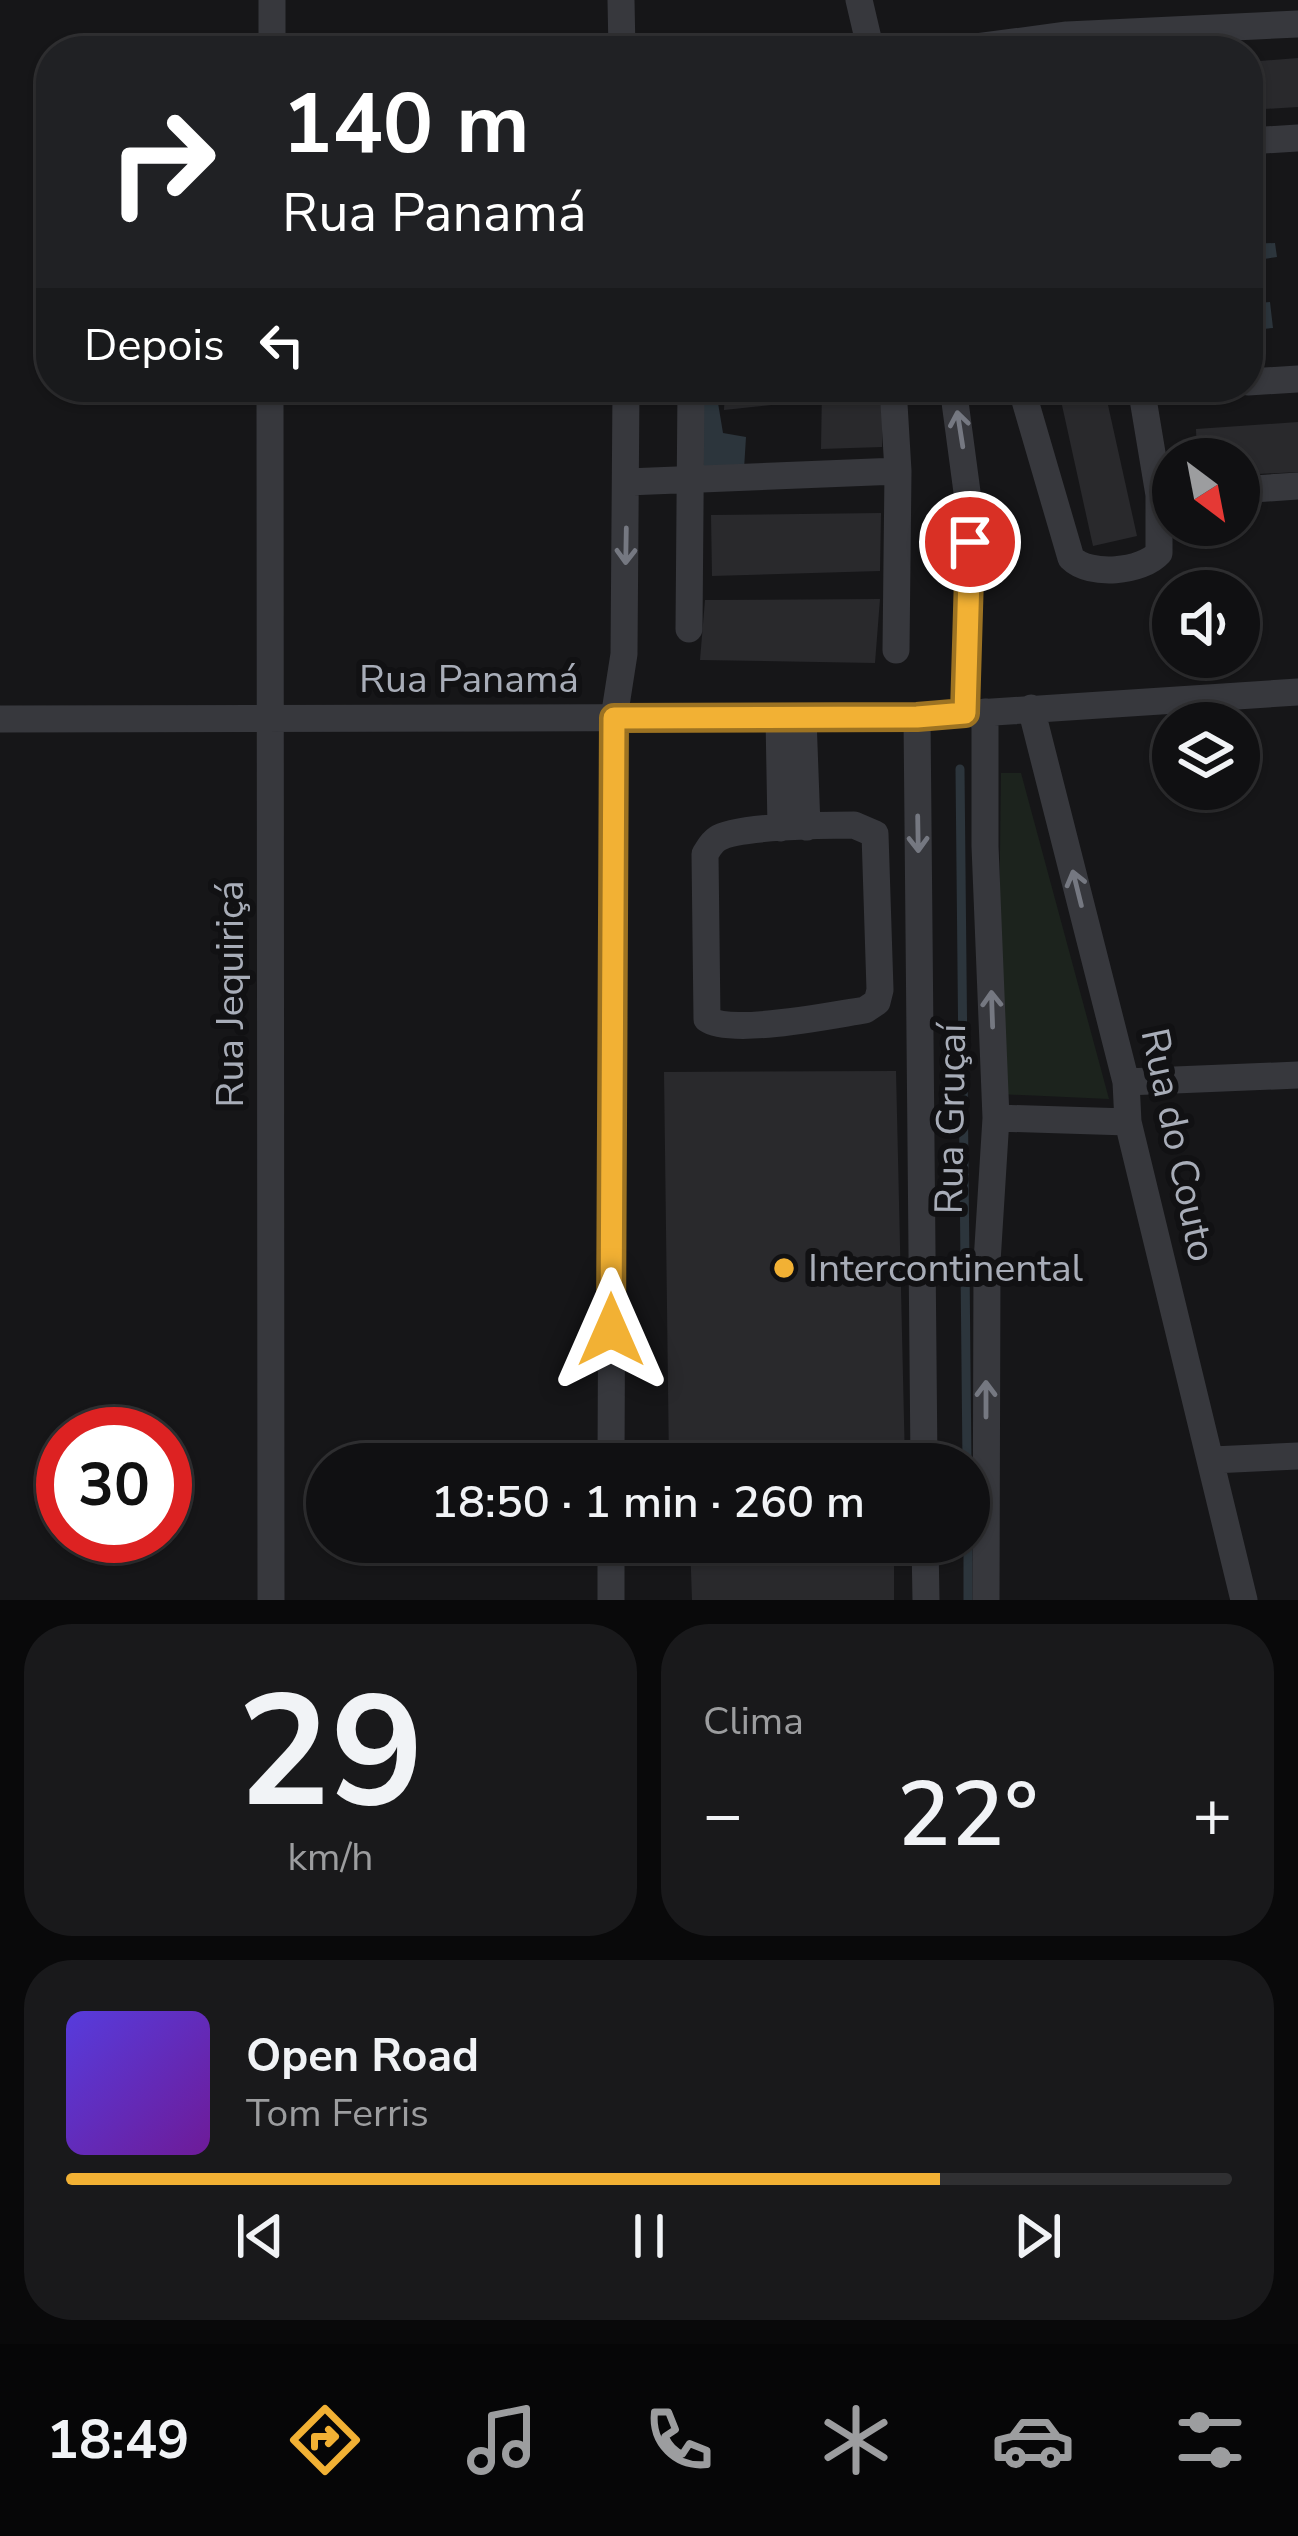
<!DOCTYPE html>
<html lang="pt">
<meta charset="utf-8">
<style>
body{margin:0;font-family:"Nunito Sans",sans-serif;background:#19191b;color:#f1f3f6;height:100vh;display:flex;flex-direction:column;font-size:45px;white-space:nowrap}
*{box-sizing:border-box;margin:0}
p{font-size:39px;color:#9c9d9f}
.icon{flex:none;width:66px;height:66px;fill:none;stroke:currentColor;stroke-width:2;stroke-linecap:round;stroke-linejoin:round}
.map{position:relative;height:1600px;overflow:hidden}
.details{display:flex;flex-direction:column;gap:24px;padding:24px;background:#09090a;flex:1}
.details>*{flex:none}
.hud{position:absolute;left:36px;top:36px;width:1227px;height:366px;border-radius:48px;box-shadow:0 3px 9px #0004,0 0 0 3px #303032;background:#202124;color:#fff;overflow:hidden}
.needle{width:78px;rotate:148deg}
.tools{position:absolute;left:1152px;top:438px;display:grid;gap:24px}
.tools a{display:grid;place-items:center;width:108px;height:108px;border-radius:50%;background:#101012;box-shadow:0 3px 9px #0004,0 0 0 3px #303032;font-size:60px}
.speed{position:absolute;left:36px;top:1407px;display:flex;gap:24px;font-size:60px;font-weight:700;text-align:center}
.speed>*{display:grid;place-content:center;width:156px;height:156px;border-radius:50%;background:#101012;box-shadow:0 3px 9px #0004,0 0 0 3px #303032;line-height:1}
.speed .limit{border:18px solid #d22;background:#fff;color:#111}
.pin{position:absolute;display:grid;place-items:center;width:102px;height:102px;color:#fff;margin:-51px;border:6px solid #fff;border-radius:50%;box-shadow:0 3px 12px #0007}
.me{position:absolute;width:132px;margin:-66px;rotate:0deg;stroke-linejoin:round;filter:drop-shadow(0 0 9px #0008)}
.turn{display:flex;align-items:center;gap:42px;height:252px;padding:0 48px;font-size:54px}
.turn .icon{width:156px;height:156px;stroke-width:2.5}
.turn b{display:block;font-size:84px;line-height:102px}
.then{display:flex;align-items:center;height:114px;padding:0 48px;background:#0003;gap:24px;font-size:45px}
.big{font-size:90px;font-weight:600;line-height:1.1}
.details .widget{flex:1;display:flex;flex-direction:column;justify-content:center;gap:18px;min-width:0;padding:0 42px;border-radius:48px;background:#19191b}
.details .dial{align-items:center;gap:0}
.dial b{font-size:156px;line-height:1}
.song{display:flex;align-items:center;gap:36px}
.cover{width:144px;height:144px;border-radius:18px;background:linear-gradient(135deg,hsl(250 70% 55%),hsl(280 70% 35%))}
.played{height:12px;border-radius:6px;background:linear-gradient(90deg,#f2b134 75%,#303032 75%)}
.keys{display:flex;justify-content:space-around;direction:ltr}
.heat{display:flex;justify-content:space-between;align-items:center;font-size:66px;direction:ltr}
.details .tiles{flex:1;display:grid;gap:24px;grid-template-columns:1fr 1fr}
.widget:last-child{grid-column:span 2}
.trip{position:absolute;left:306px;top:1443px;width:684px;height:120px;border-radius:60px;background:#101012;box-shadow:0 3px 9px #0004,0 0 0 3px #303032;font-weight:600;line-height:120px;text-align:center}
.tabs{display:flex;height:192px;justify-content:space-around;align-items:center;background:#060607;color:#9c9d9f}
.tabs .icon{width:84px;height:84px}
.tabs .on{color:#f2b134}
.tabs b{font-size:54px;color:#f1f3f6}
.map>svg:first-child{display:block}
</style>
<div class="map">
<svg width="1298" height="1600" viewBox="0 0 1298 1600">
<rect width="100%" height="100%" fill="#161618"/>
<path fill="#1c231d" d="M1001,773H1021L1109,1099L997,1094Z"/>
<path fill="#2c353c" d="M1275,243L1277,257L1252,261L1257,303L1270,302L1273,328L1248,331V244Z
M718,403L723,433L746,437L744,469L704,472L699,404Z"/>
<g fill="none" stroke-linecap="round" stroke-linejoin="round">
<path stroke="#2c353c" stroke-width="9" d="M960,769L967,1464
M968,1542V1600"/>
</g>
<path fill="#29292c" d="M1298,58V107L1248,110V62Z
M725,387H782L781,404L724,410Z
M822,387H882V447L821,449Z
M1058,387H1104L1137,536L1093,546Z
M1298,422V472L1239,475V459H1197L1196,429Z
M881,513L880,571L712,576L711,515Z
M880,599L875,663L700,660L705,600Z
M896,1071L905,1464H669L664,1072Z
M690,1542H894V1600H692Z"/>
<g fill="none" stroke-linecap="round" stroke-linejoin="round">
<path stroke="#37383d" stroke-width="27" d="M621,0L622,51
M859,0L871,51
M272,51V0
M946,51L1067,35L1298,24
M1248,141L1298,138
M1248,382L1298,379
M270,387L271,1600
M893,387L898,471L896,650
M953,387L969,507L966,713
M1021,387L1071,558C1090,577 1142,572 1159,553V495L1173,494
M1141,387L1159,495
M1141,389L1177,387
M627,482L898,471
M1239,490L1298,486
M689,629L691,387
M1031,708L1126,1082L1128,1122L1244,1600
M985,712V846L996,1118L987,1262L986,1600
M917,717L924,1464
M779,718L781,828
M803,718L807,827
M0,719L917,717L1298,692
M854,825L875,834L880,990L877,1002L865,1010C832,1015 731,1036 707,1019L705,854C709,848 711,843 717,839C735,826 829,825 854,825Z
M1126,1082L1298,1075
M996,1118L1128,1122
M1212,1460L1298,1456
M611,1464L614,718L624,654L626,387
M925,1542L926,1600
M611,1600V1542"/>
</g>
<defs><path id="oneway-shaft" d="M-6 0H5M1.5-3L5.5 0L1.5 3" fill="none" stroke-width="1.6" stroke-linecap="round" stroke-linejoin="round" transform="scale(3)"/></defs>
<g stroke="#757881">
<use href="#oneway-shaft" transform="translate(960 429) rotate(-99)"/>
<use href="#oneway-shaft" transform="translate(626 546) rotate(91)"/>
<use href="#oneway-shaft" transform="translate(918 834) rotate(89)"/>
<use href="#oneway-shaft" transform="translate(1077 888) rotate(-104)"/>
<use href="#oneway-shaft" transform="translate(992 1009) rotate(-92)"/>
<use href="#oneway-shaft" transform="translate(986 1399) rotate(-90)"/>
</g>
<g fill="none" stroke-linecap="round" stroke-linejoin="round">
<defs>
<path id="route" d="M611,1330L614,718L917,717L965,713L970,542"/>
</defs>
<use href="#route" stroke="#9d7322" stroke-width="30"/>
<use href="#route" stroke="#f2b134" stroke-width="21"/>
</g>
<circle fill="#f2b134" stroke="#111113" stroke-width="4.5" cx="784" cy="1268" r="12"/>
<g text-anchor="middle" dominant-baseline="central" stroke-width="12" stroke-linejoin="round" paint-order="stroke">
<g font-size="39" fill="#a8adb8" stroke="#111113">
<text x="469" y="679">Rua Panamá</text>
<text transform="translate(230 994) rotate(-90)">Rua Jequiriçá</text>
<text transform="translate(951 1119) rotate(-89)">Rua Gruçaí</text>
<text transform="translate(1178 1145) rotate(78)">Rua do Couto</text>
</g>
<g font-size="39" fill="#a8adb8" stroke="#111113" text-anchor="start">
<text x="808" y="1268">Intercontinental</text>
</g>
</g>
</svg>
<div class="tools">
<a><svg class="needle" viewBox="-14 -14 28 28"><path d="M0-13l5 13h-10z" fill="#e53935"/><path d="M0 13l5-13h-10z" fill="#9c9d9f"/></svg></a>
<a><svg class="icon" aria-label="sound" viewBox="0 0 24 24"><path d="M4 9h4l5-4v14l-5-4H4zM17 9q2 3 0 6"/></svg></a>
<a><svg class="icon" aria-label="layers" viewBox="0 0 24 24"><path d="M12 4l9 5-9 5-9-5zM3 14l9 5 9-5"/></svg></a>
</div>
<div class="speed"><div class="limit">30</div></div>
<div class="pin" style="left:970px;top:542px;background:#d93025"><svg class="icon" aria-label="arrive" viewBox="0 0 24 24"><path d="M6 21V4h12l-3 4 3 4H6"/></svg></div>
<svg class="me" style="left:611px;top:1330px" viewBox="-20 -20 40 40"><path d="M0-17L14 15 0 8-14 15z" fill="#f2b134" stroke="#fff" stroke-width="4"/></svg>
<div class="trip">18:50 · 1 min · 260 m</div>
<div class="hud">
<div class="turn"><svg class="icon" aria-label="right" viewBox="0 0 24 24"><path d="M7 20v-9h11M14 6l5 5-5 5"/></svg><div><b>140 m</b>Rua Panamá</div></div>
<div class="then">Depois<svg class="icon" aria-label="left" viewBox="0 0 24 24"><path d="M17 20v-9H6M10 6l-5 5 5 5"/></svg></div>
</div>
</div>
<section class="details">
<div class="tiles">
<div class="widget dial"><b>29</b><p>km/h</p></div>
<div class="widget"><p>Clima</p>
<div class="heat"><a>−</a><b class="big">22°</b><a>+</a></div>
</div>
<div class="widget">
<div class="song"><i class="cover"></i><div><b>Open Road</b><p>Tom Ferris</p></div></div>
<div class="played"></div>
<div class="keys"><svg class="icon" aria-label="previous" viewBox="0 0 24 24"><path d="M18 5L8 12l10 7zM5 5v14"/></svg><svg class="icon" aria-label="pause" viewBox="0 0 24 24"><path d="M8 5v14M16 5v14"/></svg><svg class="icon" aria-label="next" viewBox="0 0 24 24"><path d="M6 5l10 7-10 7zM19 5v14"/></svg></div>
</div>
</div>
</section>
<nav class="tabs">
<b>18:49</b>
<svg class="icon on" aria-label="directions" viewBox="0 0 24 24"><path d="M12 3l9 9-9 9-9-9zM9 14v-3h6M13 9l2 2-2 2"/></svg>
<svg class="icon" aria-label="music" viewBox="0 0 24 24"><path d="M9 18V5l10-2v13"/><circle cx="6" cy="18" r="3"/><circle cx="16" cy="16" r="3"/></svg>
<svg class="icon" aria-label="phone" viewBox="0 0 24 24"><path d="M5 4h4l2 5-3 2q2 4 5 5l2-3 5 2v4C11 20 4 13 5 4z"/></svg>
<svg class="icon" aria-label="climate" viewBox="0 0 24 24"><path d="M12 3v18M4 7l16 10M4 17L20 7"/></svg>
<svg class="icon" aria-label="car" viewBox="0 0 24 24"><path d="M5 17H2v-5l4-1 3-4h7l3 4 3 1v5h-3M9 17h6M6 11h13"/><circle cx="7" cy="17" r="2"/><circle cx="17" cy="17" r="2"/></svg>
<svg class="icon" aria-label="filters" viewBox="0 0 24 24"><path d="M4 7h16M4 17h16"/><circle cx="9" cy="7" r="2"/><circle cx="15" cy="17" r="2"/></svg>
</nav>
